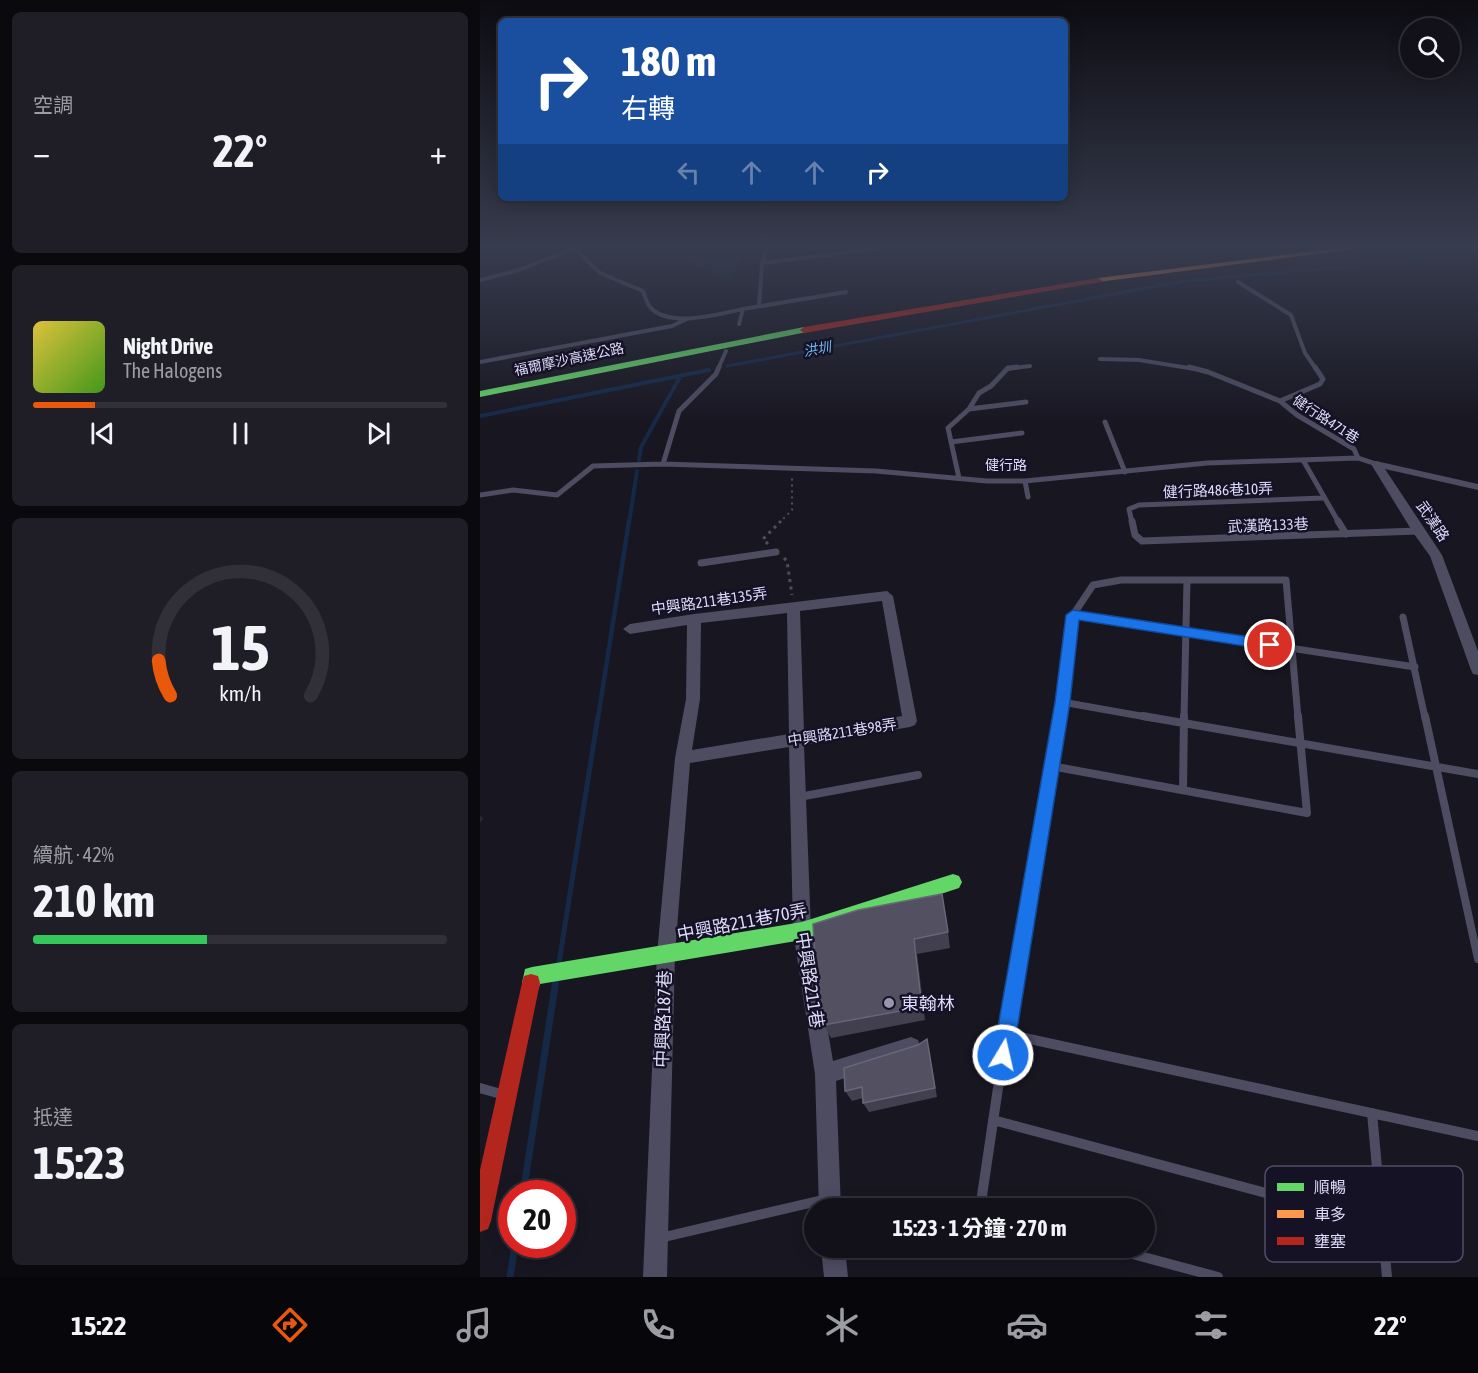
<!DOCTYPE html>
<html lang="zh-TW">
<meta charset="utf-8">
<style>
body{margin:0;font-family:"Asap Condensed","Noto Sans TC",sans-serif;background:#1f1e26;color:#f1f3f6;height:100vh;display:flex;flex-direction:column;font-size:22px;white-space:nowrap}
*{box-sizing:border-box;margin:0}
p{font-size:20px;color:#9c9da2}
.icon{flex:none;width:33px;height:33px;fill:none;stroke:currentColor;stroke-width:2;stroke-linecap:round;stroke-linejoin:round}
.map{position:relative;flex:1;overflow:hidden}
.details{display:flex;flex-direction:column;gap:12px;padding:12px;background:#0a090e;width:480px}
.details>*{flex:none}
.banner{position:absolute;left:18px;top:18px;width:570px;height:183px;border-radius:9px;box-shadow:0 3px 15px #0003,0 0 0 2px #313038;background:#1a4fa0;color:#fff;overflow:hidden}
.tools{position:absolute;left:920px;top:18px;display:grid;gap:12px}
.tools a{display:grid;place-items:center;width:60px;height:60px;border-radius:50%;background:#121019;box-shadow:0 3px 15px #0003,0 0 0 2px #313038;font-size:30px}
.speed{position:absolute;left:18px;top:1180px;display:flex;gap:12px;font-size:30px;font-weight:700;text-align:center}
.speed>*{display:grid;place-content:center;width:78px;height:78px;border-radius:50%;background:#121019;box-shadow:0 3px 15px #0003,0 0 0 2px #313038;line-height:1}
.speed .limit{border:9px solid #d22;background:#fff;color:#111}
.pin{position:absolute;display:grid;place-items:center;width:51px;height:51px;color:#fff;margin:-26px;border:3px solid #fff;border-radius:50%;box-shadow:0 2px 6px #0007}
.me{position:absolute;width:66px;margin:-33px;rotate:9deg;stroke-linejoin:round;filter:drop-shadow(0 0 4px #0008)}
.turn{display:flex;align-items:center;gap:21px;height:126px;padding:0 24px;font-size:27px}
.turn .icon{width:78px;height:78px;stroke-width:2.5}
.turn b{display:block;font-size:42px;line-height:51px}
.lanes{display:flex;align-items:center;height:57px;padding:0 24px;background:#0003;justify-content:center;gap:30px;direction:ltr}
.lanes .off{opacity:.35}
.big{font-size:45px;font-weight:700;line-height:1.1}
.details .tile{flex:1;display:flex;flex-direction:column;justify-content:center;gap:9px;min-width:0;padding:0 21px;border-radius:9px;background:#1f1e26}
.details .dial{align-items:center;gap:0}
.dial svg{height:156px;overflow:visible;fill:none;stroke:#313038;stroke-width:7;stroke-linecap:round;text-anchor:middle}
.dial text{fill:#f1f3f6;stroke:none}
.song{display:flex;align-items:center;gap:18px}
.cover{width:72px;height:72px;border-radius:9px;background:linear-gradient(135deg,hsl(50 70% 55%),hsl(100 70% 35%))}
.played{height:6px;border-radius:3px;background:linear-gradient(90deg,#ea580c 15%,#313038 15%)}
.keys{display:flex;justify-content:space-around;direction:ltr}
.heat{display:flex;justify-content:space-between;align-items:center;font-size:33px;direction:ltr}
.charge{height:9px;border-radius:4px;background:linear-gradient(90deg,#34c759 42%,#313038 0)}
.trip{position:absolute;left:324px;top:1198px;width:351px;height:60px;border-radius:30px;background:#121019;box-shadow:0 3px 15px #0003,0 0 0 2px #313038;font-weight:700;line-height:60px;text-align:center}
.menu{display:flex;height:96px;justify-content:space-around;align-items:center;background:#07060a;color:#9c9da2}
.menu .icon{width:42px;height:42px}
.menu .active{color:#ea580c}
.menu b{font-size:27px;color:#f1f3f6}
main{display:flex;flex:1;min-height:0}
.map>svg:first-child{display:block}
</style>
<main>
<section class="details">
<div class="tile"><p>空調</p>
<div class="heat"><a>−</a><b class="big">22°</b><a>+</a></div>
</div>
<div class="tile">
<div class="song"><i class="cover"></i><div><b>Night Drive</b><p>The Halogens</p></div></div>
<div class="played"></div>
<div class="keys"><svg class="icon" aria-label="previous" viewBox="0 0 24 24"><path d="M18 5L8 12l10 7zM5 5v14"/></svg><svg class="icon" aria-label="pause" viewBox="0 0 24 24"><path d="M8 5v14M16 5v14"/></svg><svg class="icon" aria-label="next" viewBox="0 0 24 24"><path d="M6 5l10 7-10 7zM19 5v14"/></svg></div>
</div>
<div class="tile dial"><svg viewBox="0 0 100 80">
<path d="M14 69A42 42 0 1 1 86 69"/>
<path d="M14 69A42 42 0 0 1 8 51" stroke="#ea580c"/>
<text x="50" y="56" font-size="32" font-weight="700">15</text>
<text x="50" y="72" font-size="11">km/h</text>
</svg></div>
<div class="tile"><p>續航 · 42%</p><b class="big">210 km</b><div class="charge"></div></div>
<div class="tile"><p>抵達</p><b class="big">15:23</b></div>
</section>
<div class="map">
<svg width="998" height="1277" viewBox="0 0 998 1277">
<rect width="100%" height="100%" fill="#181621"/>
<path fill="#152c2b" d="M170,246H268L249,280Z"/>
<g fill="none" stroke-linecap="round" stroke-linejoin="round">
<path stroke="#152947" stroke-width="3" d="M247,366L699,282L998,254"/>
<path stroke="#152947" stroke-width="4" d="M0,416L229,370
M159,460L161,447L201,375
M149,523L157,471"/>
<path stroke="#152947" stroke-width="4.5" d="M118,718L149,521"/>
<path stroke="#152947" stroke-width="5" d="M79,963L118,716"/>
<path stroke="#152947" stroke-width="7" d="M43,1194L76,980
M30,1277L35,1245"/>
<path stroke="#48525d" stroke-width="2" stroke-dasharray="2 4" stroke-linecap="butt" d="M299,523L312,510V477"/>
<path stroke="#48525d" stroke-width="3" stroke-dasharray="3 4.5" stroke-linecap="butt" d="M288,544L283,539L301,521
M304,558L307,561L312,595"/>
<path stroke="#4d4c61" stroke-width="4" d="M282,263L420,246
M0,280L39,270L90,250H96L120,273L163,291C165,297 167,304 171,308C190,328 240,314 263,309
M758,282L811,315L825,353L836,369
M279,306L282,263L288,246
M259,324L263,309L366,292
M620,359L659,360L715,369
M0,362L192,326L205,320
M238,369L246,351
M527,369L550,366"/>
<path stroke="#4d4c61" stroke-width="5" d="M239,367L236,374L199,411L183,464L396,471L507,481H545L727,463L878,458L896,464
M709,367L728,372L800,401L817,415L874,449L878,458
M800,401L840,384L843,379L835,367
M489,409L546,402
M625,422L645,472
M471,442L542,433
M823,460L859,523
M479,478L468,428L489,409L499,393L511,386L528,368L537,367
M545,481L548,497
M0,495L33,490L77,495L113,466L183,464
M652,523L649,509L659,505L843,498"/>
<path stroke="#4d4c61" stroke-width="7" d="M652,521L655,535L662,541L938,531
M858,521L866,534
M221,563L296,552
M593,615L613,585L641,580H806L818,718
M923,617L945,718
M579,718L582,702
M672,718L582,702L593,615L935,667
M704,718L707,580"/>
<path stroke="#4d4c61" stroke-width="8" d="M663,716L998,774
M945,716L998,959
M571,766L827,813L818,716
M703,790L704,716
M319,797L438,775
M538,965L580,716"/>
<path stroke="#4d4c61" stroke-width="10" d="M538,963L526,1034L998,1136
M0,1088L21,1094
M892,1113L907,1277
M513,1120L902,1224
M500,1209L526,1034
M180,1238L347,1199
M630,1248L738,1277"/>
<path fill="#4d4c61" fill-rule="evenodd" d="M896,461L998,484V490L905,469L962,555L998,651V675L993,674L991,670L950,556L934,534L891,464Z
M407,591L413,596L437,721L435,725L430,727L324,745L331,931L353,1061L431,1037L438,1040L441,1047L438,1054L431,1057L356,1081L361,1209H339L335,1074L313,931L309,747L210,763L195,954L187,1277H163L177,954L195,758L206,699L207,625L150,634L143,629L150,624L214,614ZM402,601L422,716L324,732L320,611ZM307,613L309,734L212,750L220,699L221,623Z
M341,1248H365L368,1277H344Z"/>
<path fill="#63d668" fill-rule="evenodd" d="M324,327L327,328V332L0,397V391Z
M473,874L479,876L482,882L479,888L322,940L60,984L58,990L51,992L44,990L42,983L45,969L52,967L322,922Z"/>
<path fill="#ff974d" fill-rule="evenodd" d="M874,246H899L618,282L614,280L618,278Z"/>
<path fill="#b3261e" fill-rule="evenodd" d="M618,278L622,280L621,282L324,333L320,330L324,327Z
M51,974L58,976L60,983L11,1221L8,1229L0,1232V1170L42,983L44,976Z"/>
</g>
<path fill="#42404f" d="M333,924L468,932L470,948L437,954L445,1020L351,1038L344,1025Z
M449,1051L457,1097L389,1112L383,1103V1098L372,1101L365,1091Z"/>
<path fill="#2a2835" d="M0,815L3,819L0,823Z
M434,939L437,954L445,1020L442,1007Z"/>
<path fill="#525061" stroke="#68667a" stroke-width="1.5" d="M462,894L468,932L434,939L442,1007L344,1025L336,978L333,924L378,910Z
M447,1039L455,1088L383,1103L382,1087L365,1091L364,1068L438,1045Z"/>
<linearGradient id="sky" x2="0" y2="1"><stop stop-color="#0d0c12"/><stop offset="0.58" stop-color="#373c4e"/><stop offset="1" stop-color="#373c4e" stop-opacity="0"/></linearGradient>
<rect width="998" height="425" fill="url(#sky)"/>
<path fill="#1a73e8" stroke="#114b97" stroke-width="1.5" d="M593,610L790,640L797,645L790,650L599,620L590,702L533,1055L530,1062L523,1065L516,1062L513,1055L575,702L586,615Z"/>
<circle fill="#9895af" stroke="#151225" stroke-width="2" cx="409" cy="1003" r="6"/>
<g text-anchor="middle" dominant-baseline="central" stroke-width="5" stroke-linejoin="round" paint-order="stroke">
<g font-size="14" font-style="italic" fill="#71b8f1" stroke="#151225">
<text transform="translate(337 349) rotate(-11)">洪圳</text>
</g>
<g font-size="14" fill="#dddafb" stroke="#151225">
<text transform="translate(89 359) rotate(-12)">福爾摩沙高速公路</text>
<text transform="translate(846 419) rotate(33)">健行路471巷</text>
<text x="526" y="465">健行路</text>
</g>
<g font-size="15" fill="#dddafb" stroke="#151225">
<text transform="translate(738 490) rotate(-2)">健行路486巷10弄</text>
<text transform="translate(953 521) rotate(56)">武漢路</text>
<text transform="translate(788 525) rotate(-2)">武漢路133巷</text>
<text transform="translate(229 601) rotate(-8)">中興路211巷135弄</text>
<text transform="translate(362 732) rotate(-9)">中興路211巷98弄</text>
</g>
<g font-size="18" fill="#dddafb" stroke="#151225">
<text transform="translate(262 922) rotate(-11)">中興路211巷70弄</text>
<text transform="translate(330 980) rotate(81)">中興路211巷</text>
<text transform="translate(183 1019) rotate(-88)">中興路187巷</text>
</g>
<g font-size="18" fill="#dddafb" stroke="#151225" text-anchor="start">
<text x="421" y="1003">東翰林</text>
</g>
</g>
<rect x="785" y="1166" width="198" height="96" rx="9" fill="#151225" stroke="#514e65" stroke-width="1.5"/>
<rect x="797" y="1183" width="27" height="8" fill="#63d668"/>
<rect x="797" y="1210" width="27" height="8" fill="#ff974d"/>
<rect x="797" y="1237" width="27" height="8" fill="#b3261e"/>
<g font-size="16" fill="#dddafb">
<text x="834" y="1193">順暢</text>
<text x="834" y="1220">車多</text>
<text x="834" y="1247">壅塞</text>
</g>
</svg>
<div class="tools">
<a><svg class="icon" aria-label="search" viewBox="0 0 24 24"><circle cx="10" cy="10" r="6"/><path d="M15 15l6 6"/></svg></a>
</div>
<div class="speed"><div class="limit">20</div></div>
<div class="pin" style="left:790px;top:645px;background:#d93025"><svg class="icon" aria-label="arrive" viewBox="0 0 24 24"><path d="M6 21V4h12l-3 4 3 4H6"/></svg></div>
<svg class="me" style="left:523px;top:1055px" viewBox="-20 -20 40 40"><circle r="17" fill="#1a73e8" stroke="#fff" stroke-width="3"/><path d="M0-11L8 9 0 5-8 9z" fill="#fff"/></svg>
<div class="trip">15:23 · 1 分鐘 · 270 m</div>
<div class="banner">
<div class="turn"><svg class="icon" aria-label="right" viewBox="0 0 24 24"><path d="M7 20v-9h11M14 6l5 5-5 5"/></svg><div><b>180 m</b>右轉</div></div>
<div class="lanes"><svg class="icon off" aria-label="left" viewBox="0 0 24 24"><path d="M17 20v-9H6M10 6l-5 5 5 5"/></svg><svg class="icon off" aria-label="ahead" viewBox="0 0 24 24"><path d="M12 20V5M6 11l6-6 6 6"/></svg><svg class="icon off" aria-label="ahead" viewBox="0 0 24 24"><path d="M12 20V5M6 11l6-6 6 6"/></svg><svg class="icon" aria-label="right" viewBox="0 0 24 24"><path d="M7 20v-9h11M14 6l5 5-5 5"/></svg></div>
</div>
</div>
</main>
<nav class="menu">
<b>15:22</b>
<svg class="icon active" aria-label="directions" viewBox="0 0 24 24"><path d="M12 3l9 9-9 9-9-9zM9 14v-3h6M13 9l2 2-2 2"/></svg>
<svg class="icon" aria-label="music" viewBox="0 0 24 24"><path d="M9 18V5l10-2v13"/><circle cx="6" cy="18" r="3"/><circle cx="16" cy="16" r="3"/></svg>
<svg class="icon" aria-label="phone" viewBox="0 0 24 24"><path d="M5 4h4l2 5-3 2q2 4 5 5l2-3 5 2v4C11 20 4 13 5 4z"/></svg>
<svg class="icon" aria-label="climate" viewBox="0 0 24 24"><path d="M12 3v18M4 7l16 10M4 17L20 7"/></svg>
<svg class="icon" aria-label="car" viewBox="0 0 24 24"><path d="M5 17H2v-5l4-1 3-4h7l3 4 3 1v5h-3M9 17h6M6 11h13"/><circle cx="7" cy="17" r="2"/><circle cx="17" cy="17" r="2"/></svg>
<svg class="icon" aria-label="filters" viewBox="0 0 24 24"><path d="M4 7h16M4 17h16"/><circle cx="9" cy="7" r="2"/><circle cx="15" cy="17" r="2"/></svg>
<b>22°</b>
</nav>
